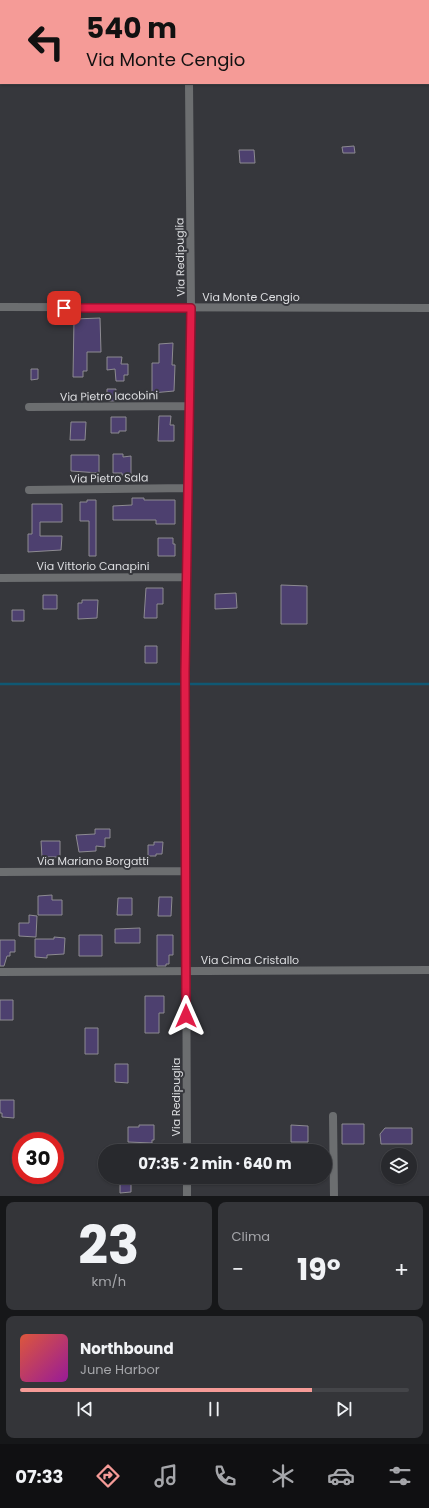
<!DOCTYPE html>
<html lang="it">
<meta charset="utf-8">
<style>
body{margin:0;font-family:Poppins,sans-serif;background:#343539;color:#f1f3f6;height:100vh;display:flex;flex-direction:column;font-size:15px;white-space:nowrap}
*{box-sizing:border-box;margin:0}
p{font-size:13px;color:#a5a6aa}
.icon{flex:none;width:22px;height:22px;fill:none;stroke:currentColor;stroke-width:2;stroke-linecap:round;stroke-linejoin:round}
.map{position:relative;height:1196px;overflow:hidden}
.details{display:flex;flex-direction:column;gap:6px;padding:6px;background:#161719;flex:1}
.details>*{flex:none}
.hud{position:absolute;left:0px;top:0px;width:429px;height:84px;box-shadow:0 1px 3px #0004,0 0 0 1px #444549;background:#f59b97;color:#111;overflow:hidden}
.controls{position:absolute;left:381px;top:1148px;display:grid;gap:8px}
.controls a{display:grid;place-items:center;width:36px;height:36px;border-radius:50%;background:#28292d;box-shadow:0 1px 3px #0004,0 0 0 1px #444549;font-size:20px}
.speed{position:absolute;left:12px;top:1132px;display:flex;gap:8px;font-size:20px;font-weight:700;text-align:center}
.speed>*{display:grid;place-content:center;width:52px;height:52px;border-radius:50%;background:#28292d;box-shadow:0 1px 3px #0004,0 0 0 1px #444549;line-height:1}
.speed .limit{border:6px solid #d22;background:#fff;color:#111}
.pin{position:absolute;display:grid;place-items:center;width:34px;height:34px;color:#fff;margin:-17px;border-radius:8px;box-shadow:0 2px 6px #0006}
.me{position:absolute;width:44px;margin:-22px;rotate:0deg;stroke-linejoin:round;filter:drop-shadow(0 0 3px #0008)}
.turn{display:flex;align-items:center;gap:14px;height:84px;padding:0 20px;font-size:18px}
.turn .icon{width:52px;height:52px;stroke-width:2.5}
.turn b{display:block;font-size:28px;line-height:34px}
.big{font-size:30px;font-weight:700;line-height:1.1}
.details .tile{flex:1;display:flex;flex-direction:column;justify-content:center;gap:6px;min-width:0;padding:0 14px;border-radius:8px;background:#343539}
.details .dial{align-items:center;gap:0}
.dial b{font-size:52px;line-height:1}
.song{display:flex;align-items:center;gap:12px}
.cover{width:48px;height:48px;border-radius:6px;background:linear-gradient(135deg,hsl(10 70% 55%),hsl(300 70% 35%))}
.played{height:4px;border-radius:2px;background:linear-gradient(90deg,#f59b97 75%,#444549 75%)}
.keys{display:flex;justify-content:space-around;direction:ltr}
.heat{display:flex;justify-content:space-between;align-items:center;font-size:22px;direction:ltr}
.details .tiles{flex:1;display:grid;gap:6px;grid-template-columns:1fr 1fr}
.tile:last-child{grid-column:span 2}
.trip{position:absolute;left:98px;top:1144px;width:234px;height:40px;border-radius:20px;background:#28292d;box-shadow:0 1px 3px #0004,0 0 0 1px #444549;font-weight:700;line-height:40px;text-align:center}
.tabs{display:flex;height:64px;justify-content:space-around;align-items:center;background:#101012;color:#a5a6aa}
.tabs .icon{width:28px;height:28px}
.tabs .on{color:#f59b97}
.tabs b{font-size:18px;color:#f1f3f6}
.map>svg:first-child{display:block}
</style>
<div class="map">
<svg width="429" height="1196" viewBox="0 0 429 1196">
<rect width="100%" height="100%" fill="#36373c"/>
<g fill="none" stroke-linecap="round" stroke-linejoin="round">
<path stroke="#105873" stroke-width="2.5" d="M0,684H429"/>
</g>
<path fill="#4d406f" stroke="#8d8b91" d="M354,146L355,153H343L342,147Z
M239,150H254L255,163H240Z
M100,318L101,352H87V371H83V377H73L74,319Z
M173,343L172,365H175L174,391L152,393V363H159V344Z
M107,357H122L121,364H128V375H124V381H116L115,369L107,370Z
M31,369H38V379L31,380Z
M107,389H116L115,401H107Z
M159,416H171L170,425H174V441H158Z
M111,417H126V431H119V433H111Z
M71,422H86L85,440H70Z
M113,454H123V457L131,456V474L122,475V473H113Z
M71,455H99V473L71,471Z
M132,498H144V500H175V524H156V520H113V506L132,505Z
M87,500H96V556H89V521H80V502H87Z
M32,504H62V522H40V536H62L61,550L28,552V534H32Z
M158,538H173V544H175V556H158Z
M281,585L307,586V624H281Z
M146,588H163V604H157V618H144Z
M236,593L237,608L215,609V594Z
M43,595H57V609H43Z
M82,600H98L97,618L78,619V603H82Z
M12,610H24V621H12Z
M145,646H157V663H145Z
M95,829H110V838H105V847L96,846V851L79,852L76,835L95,834Z
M41,841H60V857H42Z
M154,842H163L162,854H156V856H148V845H154Z
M52,895V900H62V915H38V896Z
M159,897H172L171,916H158Z
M118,898H132V915H117Z
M29,915L37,916L36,937L19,936V923H29Z
M140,928V943H115V929Z
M79,935H102V956H79Z
M157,935H173V955H169V964H166V966H157Z
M54,937L65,938L64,954L47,955V958L35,957V939H54Z
M0,940H15V952H10V956H7L4,966H0Z
M145,996H164V1013H159V1033H145Z
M0,1000H13V1020H0Z
M85,1028H98V1054H85Z
M115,1064H128V1083L115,1082Z
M0,1100H14V1118L2,1117V1113H0Z
M342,1124H364V1144H342Z
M139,1125H154V1140H152V1143L128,1142V1127H139Z
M291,1125L308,1126V1142H291Z
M385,1128H412V1144H381L380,1134Z
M120,1177H131V1192L120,1193Z"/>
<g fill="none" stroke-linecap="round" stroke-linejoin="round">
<path stroke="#6c6e70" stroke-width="8" d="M189,0V1
M0,307L429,308
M29,407L190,406
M29,490L188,488
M0,578L187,577
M0,872L186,871
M0,972L429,970
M333,1116L334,1196
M187,1151L185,672L191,308L189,83
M187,1177V1196"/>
</g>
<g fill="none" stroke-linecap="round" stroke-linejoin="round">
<defs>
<path id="route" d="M64,308H191L185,672L186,1016"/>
</defs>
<use href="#route" stroke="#92132f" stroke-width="10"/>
<use href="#route" stroke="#e11d48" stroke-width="7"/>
</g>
<g text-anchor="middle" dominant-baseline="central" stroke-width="4" stroke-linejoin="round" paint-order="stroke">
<g font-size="11" fill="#dedfe2" stroke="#36373c">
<text transform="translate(180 257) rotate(-91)">Via Redipuglia</text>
<text x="251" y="297">Via Monte Cengio</text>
<text transform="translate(109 396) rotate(-1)">Via Pietro Iacobini</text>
<text transform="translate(109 478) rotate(-1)">Via Pietro Sala</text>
<text x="93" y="566">Via Vittorio Canapini</text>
<text x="93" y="861">Via Mariano Borgatti</text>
<text x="250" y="960">Via Cima Cristallo</text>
<text transform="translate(176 1097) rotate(-90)">Via Redipuglia</text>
</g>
</g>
</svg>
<div class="controls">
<a><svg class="icon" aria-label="layers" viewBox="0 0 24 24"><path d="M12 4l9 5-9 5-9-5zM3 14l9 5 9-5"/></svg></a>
</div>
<div class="speed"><div class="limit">30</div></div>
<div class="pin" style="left:64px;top:308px;background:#d93025"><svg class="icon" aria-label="arrive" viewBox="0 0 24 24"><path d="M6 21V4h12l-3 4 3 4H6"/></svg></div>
<svg class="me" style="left:186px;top:1016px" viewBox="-20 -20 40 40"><path d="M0-17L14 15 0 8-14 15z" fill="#e11d48" stroke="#fff" stroke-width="4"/></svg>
<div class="trip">07:35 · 2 min · 640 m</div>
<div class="hud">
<div class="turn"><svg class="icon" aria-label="left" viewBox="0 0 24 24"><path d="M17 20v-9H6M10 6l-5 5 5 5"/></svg><div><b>540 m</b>Via Monte Cengio</div></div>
</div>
</div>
<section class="details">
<div class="tiles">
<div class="tile dial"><b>23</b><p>km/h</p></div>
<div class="tile"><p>Clima</p>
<div class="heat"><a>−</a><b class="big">19°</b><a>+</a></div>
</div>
<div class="tile">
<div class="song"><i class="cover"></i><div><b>Northbound</b><p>June Harbor</p></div></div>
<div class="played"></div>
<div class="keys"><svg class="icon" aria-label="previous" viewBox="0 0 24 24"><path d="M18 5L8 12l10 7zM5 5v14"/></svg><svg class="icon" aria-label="pause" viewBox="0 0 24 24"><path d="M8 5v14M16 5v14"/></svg><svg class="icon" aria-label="next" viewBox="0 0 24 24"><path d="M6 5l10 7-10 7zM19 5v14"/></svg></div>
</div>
</div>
</section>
<nav class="tabs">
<b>07:33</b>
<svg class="icon on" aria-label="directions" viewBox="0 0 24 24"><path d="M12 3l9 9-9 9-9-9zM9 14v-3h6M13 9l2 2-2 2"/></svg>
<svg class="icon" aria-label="music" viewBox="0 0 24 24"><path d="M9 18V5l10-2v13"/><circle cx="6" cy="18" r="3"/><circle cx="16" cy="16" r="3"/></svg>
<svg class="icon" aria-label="phone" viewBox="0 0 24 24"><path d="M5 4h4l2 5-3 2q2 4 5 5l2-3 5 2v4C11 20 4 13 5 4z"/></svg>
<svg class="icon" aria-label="climate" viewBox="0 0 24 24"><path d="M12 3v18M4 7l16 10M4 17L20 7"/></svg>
<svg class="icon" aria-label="car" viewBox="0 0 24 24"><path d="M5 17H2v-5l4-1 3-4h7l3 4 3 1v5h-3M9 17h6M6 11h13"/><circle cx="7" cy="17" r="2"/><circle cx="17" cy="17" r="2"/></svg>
<svg class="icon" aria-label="filters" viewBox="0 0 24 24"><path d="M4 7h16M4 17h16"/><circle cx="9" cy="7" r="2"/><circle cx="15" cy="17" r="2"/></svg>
</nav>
